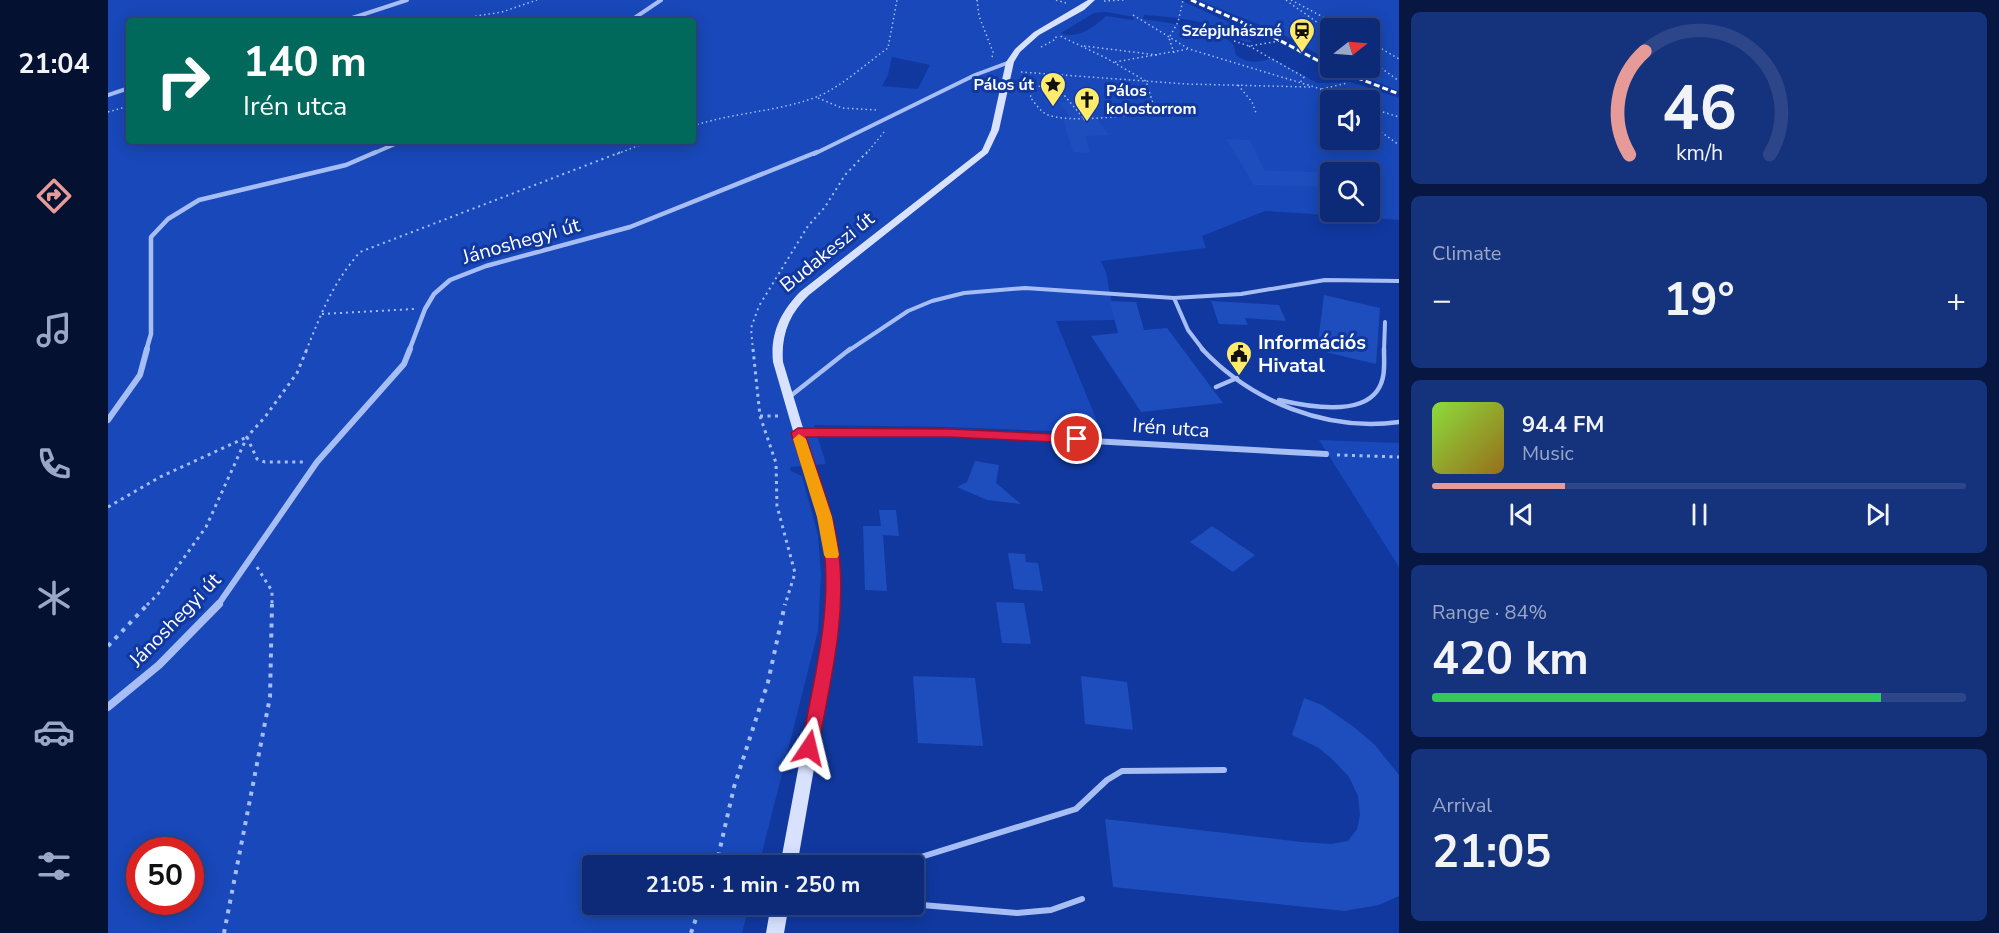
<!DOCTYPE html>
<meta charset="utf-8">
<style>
body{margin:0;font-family:"Nunito Sans",sans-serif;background:#15327c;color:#f1f3f6;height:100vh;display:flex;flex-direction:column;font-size:22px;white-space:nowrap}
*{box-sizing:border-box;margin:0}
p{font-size:20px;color:#9aa7c6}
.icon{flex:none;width:33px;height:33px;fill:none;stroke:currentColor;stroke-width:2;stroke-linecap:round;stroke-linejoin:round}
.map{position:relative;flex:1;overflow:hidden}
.details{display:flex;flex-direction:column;gap:12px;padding:12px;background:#071741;width:600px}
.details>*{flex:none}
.hud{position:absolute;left:18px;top:18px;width:570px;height:126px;border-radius:6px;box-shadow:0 3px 15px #0003,0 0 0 2px #2c4689;background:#00695c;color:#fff;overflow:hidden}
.needle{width:39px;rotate:73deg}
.buttons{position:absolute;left:1212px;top:18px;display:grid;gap:12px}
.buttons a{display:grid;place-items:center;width:60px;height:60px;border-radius:6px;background:#0c2a77;box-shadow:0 3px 15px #0003,0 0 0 2px #2c4689;font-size:30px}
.speed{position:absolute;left:18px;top:837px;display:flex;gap:12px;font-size:30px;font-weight:700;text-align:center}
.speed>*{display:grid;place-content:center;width:78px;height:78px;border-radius:50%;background:#0c2a77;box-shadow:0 3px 15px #0003,0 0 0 2px #2c4689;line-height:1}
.speed .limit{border:9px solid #d22;background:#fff;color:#111}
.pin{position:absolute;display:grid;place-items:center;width:51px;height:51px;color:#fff;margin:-26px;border:3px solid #fff;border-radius:50%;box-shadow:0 2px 6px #0007}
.me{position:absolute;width:66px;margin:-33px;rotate:10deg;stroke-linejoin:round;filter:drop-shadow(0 0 4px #0008)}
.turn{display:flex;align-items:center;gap:21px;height:126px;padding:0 18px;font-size:27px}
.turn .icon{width:78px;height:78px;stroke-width:2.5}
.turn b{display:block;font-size:42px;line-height:51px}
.big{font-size:45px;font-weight:700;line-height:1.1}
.details .card{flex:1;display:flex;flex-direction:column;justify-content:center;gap:9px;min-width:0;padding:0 21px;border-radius:9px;background:#15327c}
.details .dial{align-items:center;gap:0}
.dial svg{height:156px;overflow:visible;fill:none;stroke:#2c4689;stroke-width:7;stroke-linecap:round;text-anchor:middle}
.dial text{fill:#f1f3f6;stroke:none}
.song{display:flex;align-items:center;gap:18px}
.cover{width:72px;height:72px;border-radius:9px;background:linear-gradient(135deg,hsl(90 70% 55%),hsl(40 70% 35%))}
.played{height:6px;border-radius:3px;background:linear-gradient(90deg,#e69b98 25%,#2c4689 25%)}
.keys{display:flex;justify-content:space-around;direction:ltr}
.heat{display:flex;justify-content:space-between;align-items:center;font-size:33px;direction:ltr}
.charge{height:9px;border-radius:4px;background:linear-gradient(90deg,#34c759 84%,#2c4689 0)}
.trip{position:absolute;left:474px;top:855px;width:342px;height:60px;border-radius:6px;background:#0c2a77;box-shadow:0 3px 15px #0003,0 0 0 2px #2c4689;font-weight:700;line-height:60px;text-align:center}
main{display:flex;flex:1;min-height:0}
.dock{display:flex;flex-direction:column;width:108px;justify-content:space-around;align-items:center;background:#051130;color:#9aa7c6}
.dock .icon{width:42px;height:42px}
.dock .selected{color:#e69b98}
.dock b{font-size:27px;color:#f1f3f6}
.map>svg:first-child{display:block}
</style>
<main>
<nav class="dock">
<b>21:04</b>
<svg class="icon selected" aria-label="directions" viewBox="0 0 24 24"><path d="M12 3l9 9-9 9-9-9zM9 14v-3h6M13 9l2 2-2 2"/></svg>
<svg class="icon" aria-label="music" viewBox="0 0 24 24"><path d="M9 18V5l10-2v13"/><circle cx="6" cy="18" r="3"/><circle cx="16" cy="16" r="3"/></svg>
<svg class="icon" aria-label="phone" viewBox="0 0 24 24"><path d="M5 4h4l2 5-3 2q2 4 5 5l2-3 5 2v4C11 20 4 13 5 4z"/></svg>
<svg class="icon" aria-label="climate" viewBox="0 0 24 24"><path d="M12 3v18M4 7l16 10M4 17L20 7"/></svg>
<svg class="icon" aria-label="car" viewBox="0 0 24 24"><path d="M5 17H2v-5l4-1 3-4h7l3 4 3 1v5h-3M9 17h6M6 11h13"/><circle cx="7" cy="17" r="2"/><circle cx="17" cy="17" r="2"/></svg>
<svg class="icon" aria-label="filters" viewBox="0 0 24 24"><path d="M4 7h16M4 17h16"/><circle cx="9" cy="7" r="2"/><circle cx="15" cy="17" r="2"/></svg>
</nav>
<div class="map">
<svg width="1291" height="933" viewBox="0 0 1291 933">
<rect width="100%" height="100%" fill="#10389f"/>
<path fill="#1848b9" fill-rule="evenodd" d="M0,0H1072L1138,30L1128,33L1145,42C1133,44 1125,35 1115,30C1091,19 1063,17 1036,15L1035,19C1053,22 1118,30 1126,46C1127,49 1127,52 1128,55C1140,64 1151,63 1164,58L1209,83L1243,82L1291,98V220L1157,211L1094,236L1098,248L993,261L998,272L1007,320L948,321L994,433L838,427L706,425L718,464L682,467L683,471L694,476L710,535L713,574L710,631L651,865L484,866V904L641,905L634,933H0ZM998,12L1026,17L1025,20L998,16C986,27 969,40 953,33L986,13ZM21,21H585V141H21ZM784,57L822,65L810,89L774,86L780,75ZM1222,100H1262V140H1222ZM1222,172H1262V212H1222ZM32,850H82V902H32Z
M1090,0H1291V91L1236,68H1262V28H1222V61L1172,33Z
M1211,440L1291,443V567Z"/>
<path fill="#1e4dbe" d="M976,101L1001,135L977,136L982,153L965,152L955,120L963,119L951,102Z
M1118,139L1142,140L1157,171L1216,172L1222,182V187L1146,185Z
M1216,295L1272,308L1268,364L1209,350Z
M1002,301L1028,302L1036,330L1059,328L1115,403L1033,412L983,336L1010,333Z
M1103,301L1171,305L1178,321L1137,318L1140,325L1111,324Z
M867,461L891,465L888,483L913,504L879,500L849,487L859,482Z
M771,510H788L791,536L775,535L779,591L757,590L755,526H773Z
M1104,526L1147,555L1125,572L1082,542Z
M900,553L917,554L918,562L930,563L935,591L906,589Z
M888,602L916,603L923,644L894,643Z
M805,676L867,678L875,746L810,743Z
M973,676L1019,682L1025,730L977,724Z
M1196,698L1214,705L1246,727L1267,745L1291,775V896L1271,905L1236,911L1005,887L997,819L1194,842L1223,844L1240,841L1249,829L1252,815L1250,796L1241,777L1224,759L1211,748L1184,735Z"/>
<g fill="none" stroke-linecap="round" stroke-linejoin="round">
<path stroke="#a7bef5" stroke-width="1.5" stroke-dasharray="1.5 3" stroke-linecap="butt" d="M869,0L871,16L885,52L884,58
M948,0L958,3
M1178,0C1193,12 1211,21 1222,35
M1183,0L1236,28
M996,1L1016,0
M1025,15L1081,49L1213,89L1237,100
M336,21L394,12L429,0
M1126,41L1141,46L1171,41
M1262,42L1291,59
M976,46L1049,55
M1141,46L1196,77L1192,83
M933,47L948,39V35
M1066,53L1061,38L1070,22L1075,0
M1262,60L1291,81
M1007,62L1080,49
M913,72L1078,84L1202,87
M939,75L978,121
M945,82L929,87L922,97C927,103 931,110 938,114C957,124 1026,116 1047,110L1038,81L998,58L950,35
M1130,85L1144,102L1148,113
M1214,89L1239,83
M710,98L734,108L769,110
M1262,108L1291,117
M0,112L21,106
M1262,124L1291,145
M585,126C626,112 671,112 711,96C734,86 759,63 780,48L789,0
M509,154L542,141
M758,154L776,132"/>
<path stroke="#a7bef5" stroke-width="2" stroke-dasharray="2 4" stroke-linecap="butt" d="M214,314L306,309
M198,351C214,312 224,284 252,252L513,152
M645,351L643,328L651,306L700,226L717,207L737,175L759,152"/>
<path stroke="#a7bef5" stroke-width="3" stroke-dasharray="3 4.5" stroke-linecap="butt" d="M645,349L652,416L668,463L669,506L687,573L677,605
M652,416H671
M139,437L149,459L157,462H195
M1229,455L1291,457
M0,507L52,477L137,438
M149,567L164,591V605
M39,605L50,594L98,527L139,437L157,417L189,373L199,349"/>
<path stroke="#a7bef5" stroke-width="4" stroke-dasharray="4 6" stroke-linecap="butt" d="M0,646L40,604
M608,866L626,787L660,682L677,604
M116,933L162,697L164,604
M583,933L593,904"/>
<path stroke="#a7bef5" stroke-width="4" d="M1066,298L1080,330L1096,351
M740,351L800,311L824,301L856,293L917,288L1066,298L1133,294L1217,280L1291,281
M1276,351L1277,322"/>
<path stroke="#a7bef5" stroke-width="4.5" d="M1094,349C1144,402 1219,432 1291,422
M1108,387L1129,378
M680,398L742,349
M1171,400C1197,406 1251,416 1269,391C1278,379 1276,363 1276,349"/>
<path stroke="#a7bef5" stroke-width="6" d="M784,866L968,809L999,780L1014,771L1116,770
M802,904L909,913L943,910L974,899"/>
<path stroke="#a7bef5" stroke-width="4" d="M235,21L299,0
M522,21L553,0
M0,95L21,88
M264,154L294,141
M706,154L867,75L902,62"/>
<path stroke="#a7bef5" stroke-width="4.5" d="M38,351L43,334V237L60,219L91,200L238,165L268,152
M301,351L317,309L326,294L342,280L378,266L522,227L709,152"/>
<path stroke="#a7bef5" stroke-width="6" d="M0,420L32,375L39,349
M690,433H841L1218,454
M110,605L209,462L296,364L302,349"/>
<path stroke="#a7bef5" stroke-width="8" d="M0,707L51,665L111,604"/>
<path fill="#d8e2fe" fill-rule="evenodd" d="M980,0H987L976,10L931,35L912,52L906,62L891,130L880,153L701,295C681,314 673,335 675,362L722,517L729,547L733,583L730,631L689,866H672L716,631L719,583L717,547L710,517L665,362C662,333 673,311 693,291L874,150L883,130L898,62L907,49L926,32Z
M663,904H681L676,933H658Z"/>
<path stroke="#fff" stroke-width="3" stroke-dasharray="6 3" stroke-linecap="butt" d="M1083,0L1154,31L1222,67
M1224,68L1291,94"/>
</g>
<path fill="#e11d48" stroke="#92132f" stroke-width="1.5" d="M690,428L841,429L969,435L976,439L969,443L841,437H698C709,473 725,510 730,547C740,614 722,682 710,748L708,753L701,756L695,753L693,748C705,682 724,615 716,548C711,509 695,470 683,433Z"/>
<path fill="#f59e0b" d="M691,434L698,439L724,517L731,555L729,558H718L716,555L709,517L685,439Z"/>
<defs>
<symbol id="station-pin" viewBox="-11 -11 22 30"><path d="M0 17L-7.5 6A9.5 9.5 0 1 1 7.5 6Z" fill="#ffeb6b" stroke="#10389f"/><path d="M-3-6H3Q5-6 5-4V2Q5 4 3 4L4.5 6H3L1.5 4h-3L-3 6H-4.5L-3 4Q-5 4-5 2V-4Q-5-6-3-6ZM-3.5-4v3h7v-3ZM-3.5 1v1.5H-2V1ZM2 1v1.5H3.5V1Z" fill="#111"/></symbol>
<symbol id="sight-pin" viewBox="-11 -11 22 30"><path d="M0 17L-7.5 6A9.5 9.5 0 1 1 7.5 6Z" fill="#ffeb6b" stroke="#10389f"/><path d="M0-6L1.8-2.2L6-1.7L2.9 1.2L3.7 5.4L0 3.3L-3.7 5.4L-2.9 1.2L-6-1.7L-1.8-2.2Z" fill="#111"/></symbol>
<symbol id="church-pin" viewBox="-11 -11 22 30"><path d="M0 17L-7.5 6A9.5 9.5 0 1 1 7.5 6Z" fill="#ffeb6b" stroke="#10389f"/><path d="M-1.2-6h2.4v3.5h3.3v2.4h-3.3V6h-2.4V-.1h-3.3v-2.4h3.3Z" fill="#111"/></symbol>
<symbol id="civic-pin" viewBox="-11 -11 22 30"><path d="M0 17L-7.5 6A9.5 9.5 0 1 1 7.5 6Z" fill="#ffeb6b" stroke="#10389f"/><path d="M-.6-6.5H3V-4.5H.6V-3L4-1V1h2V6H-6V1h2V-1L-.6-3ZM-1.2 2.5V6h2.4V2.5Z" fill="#111"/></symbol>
</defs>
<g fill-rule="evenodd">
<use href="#station-pin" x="1179" y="16" width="30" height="40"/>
<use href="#sight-pin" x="930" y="70" width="30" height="40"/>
<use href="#church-pin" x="964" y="85" width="30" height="40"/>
<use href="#civic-pin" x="1116" y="339" width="30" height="40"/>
</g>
<g text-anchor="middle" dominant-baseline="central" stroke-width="6" stroke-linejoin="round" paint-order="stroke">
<g font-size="16" font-weight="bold" fill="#fff" stroke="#10389f" text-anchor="end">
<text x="1174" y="31">Szépjuhászné</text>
<text x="926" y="85">Pálos út</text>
<text x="998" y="91" text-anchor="start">Pálos<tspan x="998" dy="18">kolostorrom</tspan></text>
</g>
<g font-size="20" fill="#fff" stroke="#10389f">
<text transform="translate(413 241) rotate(-16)">Jánoshegyi út</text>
<text transform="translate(719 252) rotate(-39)">Budakeszi út</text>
<text transform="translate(1063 428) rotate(4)">Irén utca</text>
<text transform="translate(67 620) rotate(-46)">Jánoshegyi út</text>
</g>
<g font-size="20" font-weight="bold" fill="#fff" stroke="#10389f" text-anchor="start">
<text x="1150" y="342">Információs<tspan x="1150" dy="23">Hivatal</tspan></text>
</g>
</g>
</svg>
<div class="buttons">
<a><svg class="needle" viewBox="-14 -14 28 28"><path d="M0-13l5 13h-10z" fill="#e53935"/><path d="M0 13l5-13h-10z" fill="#9aa7c6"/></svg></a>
<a><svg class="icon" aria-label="sound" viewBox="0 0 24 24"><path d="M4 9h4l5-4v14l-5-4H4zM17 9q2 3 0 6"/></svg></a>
<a><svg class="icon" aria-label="search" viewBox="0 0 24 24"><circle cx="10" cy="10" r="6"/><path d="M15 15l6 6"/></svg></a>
</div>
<div class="speed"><div class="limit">50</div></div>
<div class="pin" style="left:969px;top:439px;background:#d93025"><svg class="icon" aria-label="arrive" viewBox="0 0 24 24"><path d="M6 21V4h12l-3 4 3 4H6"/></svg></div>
<svg class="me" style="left:701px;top:748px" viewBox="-20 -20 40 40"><path d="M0-17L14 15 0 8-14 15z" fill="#e11d48" stroke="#fff" stroke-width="4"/></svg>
<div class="trip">21:05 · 1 min · 250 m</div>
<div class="hud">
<div class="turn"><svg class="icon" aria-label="right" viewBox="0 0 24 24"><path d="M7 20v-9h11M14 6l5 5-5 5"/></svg><div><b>140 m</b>Irén utca</div></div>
</div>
</div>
<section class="details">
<div class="card dial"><svg viewBox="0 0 100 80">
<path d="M14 69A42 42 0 1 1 86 69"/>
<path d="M14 69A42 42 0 0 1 22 16" stroke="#e69b98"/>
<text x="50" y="56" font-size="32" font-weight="700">46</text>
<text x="50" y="72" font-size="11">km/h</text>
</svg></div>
<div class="card"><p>Climate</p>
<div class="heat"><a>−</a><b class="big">19°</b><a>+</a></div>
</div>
<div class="card">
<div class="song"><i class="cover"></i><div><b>94.4 FM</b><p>Music</p></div></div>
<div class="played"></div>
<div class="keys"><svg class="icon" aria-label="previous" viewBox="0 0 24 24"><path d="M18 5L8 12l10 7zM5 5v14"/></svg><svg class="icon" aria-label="pause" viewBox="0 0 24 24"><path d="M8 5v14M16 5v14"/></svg><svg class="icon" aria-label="next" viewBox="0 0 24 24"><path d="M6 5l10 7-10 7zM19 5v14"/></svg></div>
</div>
<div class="card"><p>Range · 84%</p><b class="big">420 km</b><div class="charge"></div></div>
<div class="card"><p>Arrival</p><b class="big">21:05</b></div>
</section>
</main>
